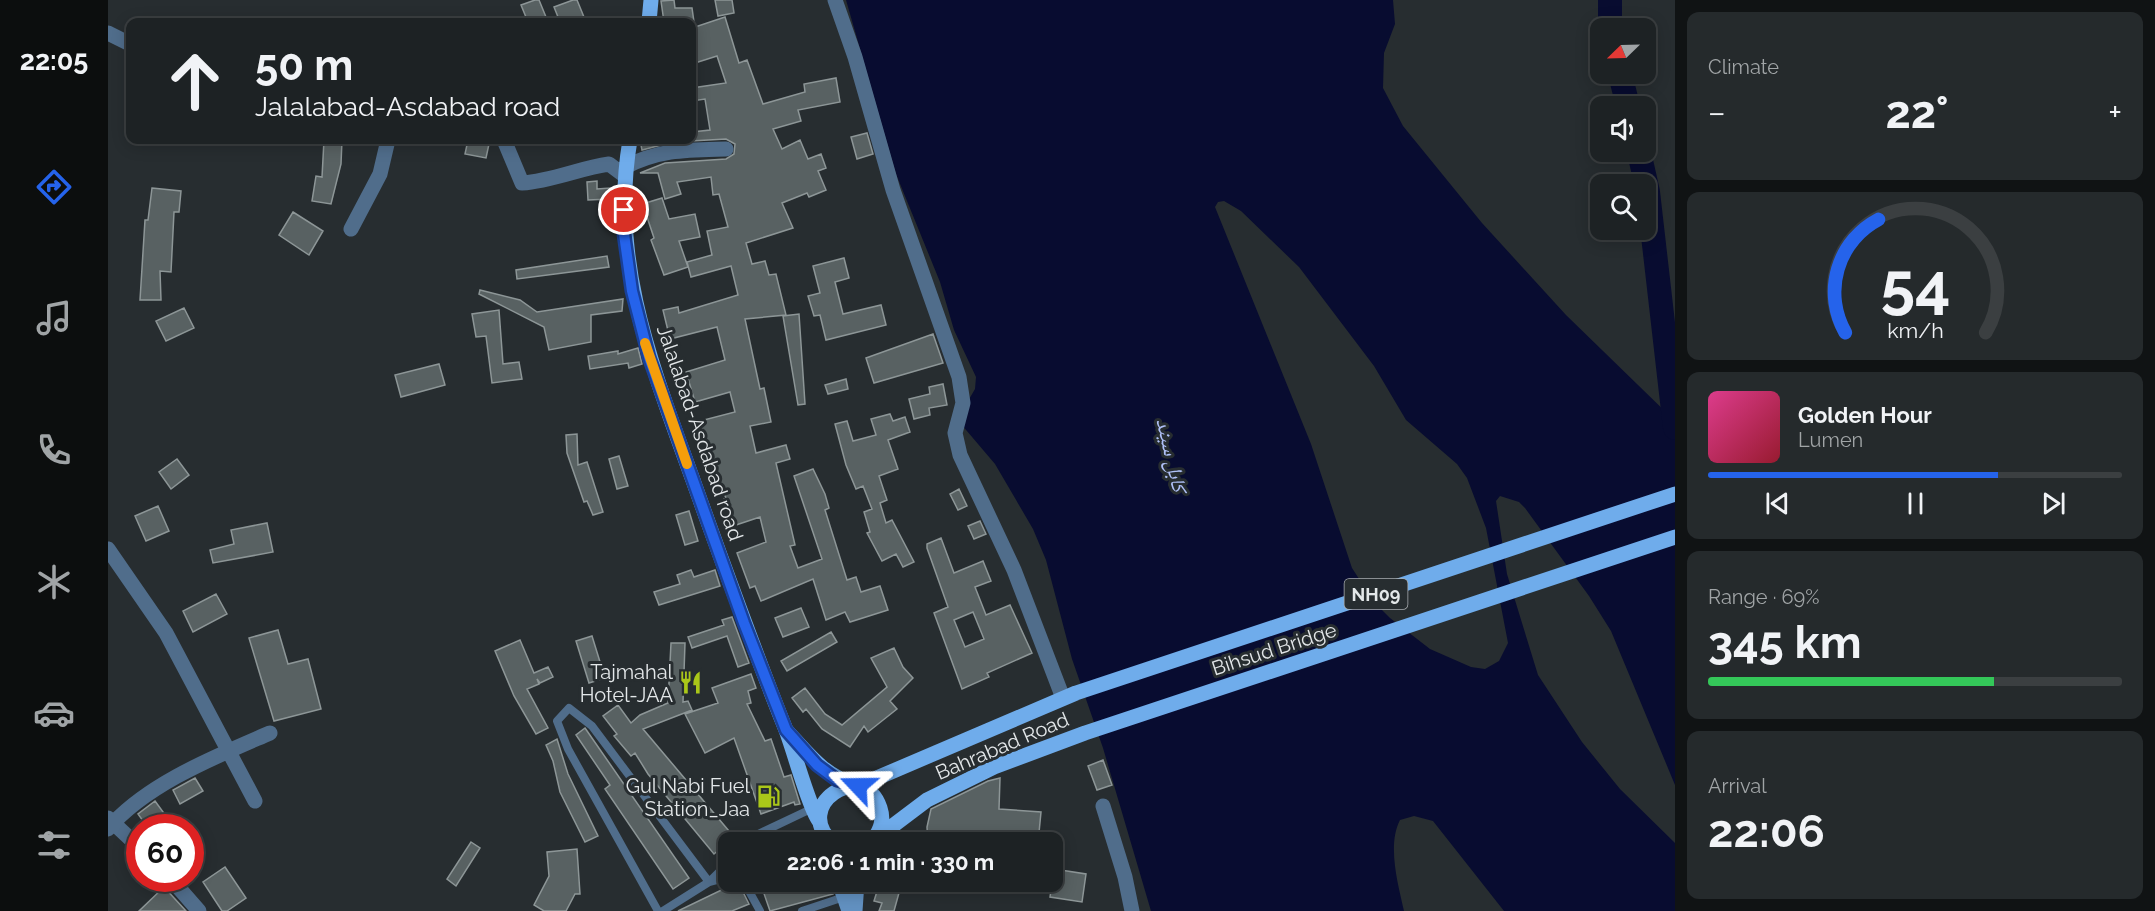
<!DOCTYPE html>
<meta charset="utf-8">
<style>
body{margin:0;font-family:Raleway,"Noto Naskh Arabic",sans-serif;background:#252a2c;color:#f1f3f6;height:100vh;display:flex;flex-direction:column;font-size:22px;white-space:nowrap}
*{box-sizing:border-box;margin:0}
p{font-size:20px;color:#a0a4a6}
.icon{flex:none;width:33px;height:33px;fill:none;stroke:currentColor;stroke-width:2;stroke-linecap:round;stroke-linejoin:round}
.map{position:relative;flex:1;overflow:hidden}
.panel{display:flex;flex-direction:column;gap:12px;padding:12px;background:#101314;width:480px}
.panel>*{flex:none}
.guide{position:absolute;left:18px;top:18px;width:570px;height:126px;border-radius:12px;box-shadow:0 3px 15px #0003,0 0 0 2px #3b3f41;background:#1d2224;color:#f1f3f6;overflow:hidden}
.needle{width:39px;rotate:247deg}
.buttons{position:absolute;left:1482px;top:18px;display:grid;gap:12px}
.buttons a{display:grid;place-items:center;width:66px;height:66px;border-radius:12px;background:#1d2224;box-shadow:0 3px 15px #0003,0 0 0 2px #3b3f41;font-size:30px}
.speed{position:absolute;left:18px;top:814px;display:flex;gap:12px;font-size:30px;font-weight:700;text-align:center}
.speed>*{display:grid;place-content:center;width:78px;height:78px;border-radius:50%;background:#1d2224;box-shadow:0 3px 15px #0003,0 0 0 2px #3b3f41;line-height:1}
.speed .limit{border:9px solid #d22;background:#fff;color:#111}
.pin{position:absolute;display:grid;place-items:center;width:51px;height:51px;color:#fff;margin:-26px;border:3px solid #fff;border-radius:50%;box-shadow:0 2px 6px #0007}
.me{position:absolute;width:66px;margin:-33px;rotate:293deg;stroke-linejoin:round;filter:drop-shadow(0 0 4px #0008)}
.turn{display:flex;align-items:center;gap:21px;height:126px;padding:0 30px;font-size:27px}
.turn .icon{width:78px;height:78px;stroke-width:2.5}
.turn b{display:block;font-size:42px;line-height:51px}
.big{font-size:45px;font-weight:700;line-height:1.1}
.panel .card{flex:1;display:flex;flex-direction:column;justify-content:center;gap:9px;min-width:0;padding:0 21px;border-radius:12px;background:#252a2c}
.panel .dial{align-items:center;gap:0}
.dial svg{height:156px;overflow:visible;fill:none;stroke:#3b3f41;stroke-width:7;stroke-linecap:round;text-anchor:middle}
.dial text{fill:#f1f3f6;stroke:none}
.song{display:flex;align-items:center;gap:18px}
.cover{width:72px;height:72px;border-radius:9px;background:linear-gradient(135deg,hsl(330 70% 55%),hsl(350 70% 35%))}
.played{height:6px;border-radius:3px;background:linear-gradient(90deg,#2563eb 70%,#3b3f41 70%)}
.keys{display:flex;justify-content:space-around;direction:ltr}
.heat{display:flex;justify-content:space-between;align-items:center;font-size:33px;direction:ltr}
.charge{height:9px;border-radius:4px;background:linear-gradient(90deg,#34c759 69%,#3b3f41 0)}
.trip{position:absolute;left:610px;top:832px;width:345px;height:60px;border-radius:12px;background:#1d2224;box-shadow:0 3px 15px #0003,0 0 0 2px #3b3f41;font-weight:700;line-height:60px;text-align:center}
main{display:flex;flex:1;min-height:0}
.tabs{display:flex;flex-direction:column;width:108px;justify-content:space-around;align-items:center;background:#0c0e0e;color:#a0a4a6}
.tabs .icon{width:42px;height:42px}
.tabs .selected{color:#2563eb}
.tabs b{font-size:27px;color:#f1f3f6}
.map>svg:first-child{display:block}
</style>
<main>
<nav class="tabs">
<b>22:05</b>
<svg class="icon selected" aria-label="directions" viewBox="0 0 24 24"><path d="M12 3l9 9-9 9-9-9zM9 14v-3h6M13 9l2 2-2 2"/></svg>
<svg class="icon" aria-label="music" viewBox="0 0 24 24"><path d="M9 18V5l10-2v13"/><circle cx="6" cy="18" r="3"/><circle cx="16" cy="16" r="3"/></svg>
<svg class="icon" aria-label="phone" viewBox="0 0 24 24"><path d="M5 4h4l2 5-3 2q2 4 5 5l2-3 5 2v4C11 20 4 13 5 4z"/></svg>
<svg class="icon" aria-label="climate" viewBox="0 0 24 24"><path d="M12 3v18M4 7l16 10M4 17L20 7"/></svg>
<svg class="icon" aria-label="car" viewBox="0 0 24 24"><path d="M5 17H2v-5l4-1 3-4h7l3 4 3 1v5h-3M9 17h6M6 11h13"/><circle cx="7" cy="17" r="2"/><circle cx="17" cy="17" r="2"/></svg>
<svg class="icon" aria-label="filters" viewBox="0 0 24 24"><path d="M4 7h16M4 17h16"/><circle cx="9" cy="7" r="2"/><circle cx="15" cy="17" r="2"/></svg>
</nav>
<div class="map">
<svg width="1567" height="911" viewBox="0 0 1567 911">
<rect width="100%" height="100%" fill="#272d30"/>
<path fill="#080c30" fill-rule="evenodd" d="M738,0H1285L1287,24L1276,53L1275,88L1295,126L1374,223L1458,315L1567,421V785L1503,631L1481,596L1417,508L1411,502L1392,496L1388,501L1399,574L1430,675L1474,742L1512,789L1567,843V911H1396L1325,821L1306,816L1292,820C1279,845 1290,884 1296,911H1043L995,748L964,659L938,560L925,529L887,464L853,424L860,401L867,389L868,377L846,330L832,282L788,174ZM1116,201L1133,211L1191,267L1266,366L1298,420L1349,464L1359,478L1378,528L1400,643L1391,661L1377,669L1363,667L1322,649L1282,618L1266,602L1244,568L1203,444L1107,207L1110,202Z"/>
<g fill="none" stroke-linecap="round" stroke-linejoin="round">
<path stroke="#080c30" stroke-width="24" d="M1502,28V0
M1512,74L1520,106
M1531,152L1540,192L1567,428"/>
</g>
<path fill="#586162" stroke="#8d9697" stroke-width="1.5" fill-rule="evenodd" d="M427,0H431L438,17L420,22L413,5Z
M465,0H469L478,22H452L446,7Z
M566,0L567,8H584L586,22H556L553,1Z
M607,0H624L626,13L610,16Z
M617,17L631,63L639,60L655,104L697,92L696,84L728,78L732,102L690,110L693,121L665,129L674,149L692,140L700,159L713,154L718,168L710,171L718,190L701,197L699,193L674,203L685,228L638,243L644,264L657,261L661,275L668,274L678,315L637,319L652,389L656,388L663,422L642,426L648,453L678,445L682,459L668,463L687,545L682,546L690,568L714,559L686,476L705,469L717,494L721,508L717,510L739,580L748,577L753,592L772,586L780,610L742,622L737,612L718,620L705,579L653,601L647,586L642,588L629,553L658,542L652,517L625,526L616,499L618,498L604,467L592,421L627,412L622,392L587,402L578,372L617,360L609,327L562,339L555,310L570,307L571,313L630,295L623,266L583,277L579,262L604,255L599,231L620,227L611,194L605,195L603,177L569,182L573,194L557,199L550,173H532L557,163L618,159L626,154L627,144L618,139L565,142L534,150L532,140H584V132L602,130L597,99L584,101V88L618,83L609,56L584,64V28Z
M759,133L765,154L749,159L743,137Z
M216,140H234L233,164L223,204L204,201L208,176L214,177Z
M360,140L381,144L378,158L357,154Z
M489,181V189L502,188V199L480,200L479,182Z
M44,188L73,191L71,212H66L63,272L52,271L53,300H32L37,220H40Z
M554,198L561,219L587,214L592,237L571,241L580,267L556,275L543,240L546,238L539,217L532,219L528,206Z
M185,212L215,231L201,255L171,235Z
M499,256L501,267L409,279L408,270Z
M736,258L741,278L727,282L735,314L773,305L778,325L718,340L712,315L706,316L700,296L712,293L705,266Z
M372,290L412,300L429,312L515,299L514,311L483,315V342L441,350L436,327L371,294Z
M76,308L86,328L58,341L48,321Z
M391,310L395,364L411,362L414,379L384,383L378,336L368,337L364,314Z
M691,314L697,404L690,405L675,316Z
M825,334L835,363L766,383L758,358Z
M530,348L534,364L521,368L520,363L482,369L480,356L510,351V354Z
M331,364L337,385L293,397L287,375Z
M738,379L740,389L720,394L717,385Z
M835,384L839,405L821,408L822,415L806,419L801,399L822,394L821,387Z
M782,414L785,421L797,417L802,432L780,440L790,469L771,476L779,500L772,503L778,523L784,520L806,562L795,567L788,554L774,561L759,533L762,532L756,512L764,509L755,486L748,489L738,465L727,424L739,421L745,441L768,435L763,419Z
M469,434L470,465L479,462L495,512L485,515L479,501L476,502L459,453L458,435Z
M511,456L520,486L509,489L501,459Z
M69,459L81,475L63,489L51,472Z
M851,489L859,506L850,510L842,494Z
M50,506L61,531L38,541L27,516Z
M581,511L590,541L577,545L568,515Z
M872,521L878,534L866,539L860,526Z
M159,523L165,552L105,563L102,550L126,544L123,530Z
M833,538L846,573L875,561L883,581L867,587L878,615L902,605L924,653L879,673L881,677L854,689L826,613L840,607L819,548V544ZM865,612L876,639L857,647L846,620Z
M583,570L586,577L607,570L612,586L551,605L546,592L572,584L569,575Z
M108,594L119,614L85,632L75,611Z
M693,608L701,627L675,637L667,618Z
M624,617L641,663L630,667L619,636L584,648L580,637L616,625L614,620Z
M170,630L180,664L200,659L213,709L166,721L141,638Z
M723,632L729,642L679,671L673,661Z
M484,636L497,678L481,683L468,641Z
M412,640L426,673L440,667L445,677L432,683L429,679L431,684L419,689L440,728L428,734L406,696L387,651Z
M563,643H577L575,702L580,701L584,710L535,729L626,837L606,854L540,774L527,753L523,756L506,736L509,734L495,716L510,705L523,723L532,715L560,703Z
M786,648L795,667L805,678L782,701L789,709L760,732L756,726L742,747L714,729L698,709L695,712L684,698L697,688L717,714L734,725L779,687L763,658Z
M643,674L648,688L640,691L643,703L639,704L657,741L663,739L676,777L683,775L692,804L687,805L686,802L653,814L626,738L597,753L577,714L610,703L604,688Z
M477,728L581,878L565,889L497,789L502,785L468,735Z
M449,739L460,774L490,836L477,842L452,792L445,761L438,745Z
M995,760L1004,785L989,790L980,766Z
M87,778L95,791L72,804L65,790Z
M892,778L891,809L933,812L930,843L890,841V843H820L819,827L823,809L880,781Z
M47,801L58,816L40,828L30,814Z
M363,842L372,848L348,886L339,879Z
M469,849L472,894H467L458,911H436L426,905L441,876L439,852Z
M117,867L138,898L119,911H114L95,882Z
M946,869L978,874L974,902L942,897Z
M630,882L641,904L624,911H570Z
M652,882H700L702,885L721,882L725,894L662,911Z
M776,882H794L786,911H771L774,903L766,901L771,885L775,886Z
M56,887L78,911H31Z"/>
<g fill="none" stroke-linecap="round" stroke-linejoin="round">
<path stroke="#506d8b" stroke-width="8" d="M638,843L644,837L705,808
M601,882L621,862
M602,882L621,877
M636,882L652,911
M550,911L460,749L449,721L461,708L484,726L601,882L555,911
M694,911L736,897"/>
<path stroke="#506d8b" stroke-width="15" d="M727,0L747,57L785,190L851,377L855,403L847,433L852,455L906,570L955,698
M0,33L22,44
M396,140L414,183C444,181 472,168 501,164L517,176
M517,167C553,149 579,150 618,149
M243,229L272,174L280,140
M0,549L58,633L147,801
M995,806L1017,877L1024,911
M0,818L32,848
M0,829C38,784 109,756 162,733
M63,879L91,911"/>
<path stroke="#6291c1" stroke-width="15" d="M731,882L741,911
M747,911L749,882"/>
<path stroke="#6faceb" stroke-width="15" d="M541,22L543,0
M522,140C501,262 545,369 586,483C615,564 644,645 676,725C684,743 702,812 712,822
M678,730C702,756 716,776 750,786L968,693L1567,494
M766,840L819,800L886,767L977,733L1567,537
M725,843C682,806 755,758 772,808C776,820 773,829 766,839"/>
</g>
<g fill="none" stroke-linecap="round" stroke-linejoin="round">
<defs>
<path id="route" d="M516,210L515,227L524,291L541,357L636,623L678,730L709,765L729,780L750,786"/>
</defs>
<use href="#route" stroke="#184099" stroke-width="15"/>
<use href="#route" stroke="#2563eb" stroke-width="10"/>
<path stroke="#f59e0b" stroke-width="10" d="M537,343L579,464"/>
</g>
<defs>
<symbol id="restaurant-bare" viewBox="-9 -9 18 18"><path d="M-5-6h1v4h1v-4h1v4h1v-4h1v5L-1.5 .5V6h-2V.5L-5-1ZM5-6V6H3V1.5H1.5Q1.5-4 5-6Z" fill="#aac719" stroke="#272d30" stroke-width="2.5" paint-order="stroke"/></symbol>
<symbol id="fuel-bare" viewBox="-9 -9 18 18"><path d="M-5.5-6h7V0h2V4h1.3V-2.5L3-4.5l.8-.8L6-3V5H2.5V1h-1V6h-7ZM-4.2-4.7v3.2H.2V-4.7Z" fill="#aac719" stroke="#272d30" stroke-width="2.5" paint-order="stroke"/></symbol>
</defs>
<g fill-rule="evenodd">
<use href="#restaurant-bare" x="566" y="666" width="33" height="33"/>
<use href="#fuel-bare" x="644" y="780" width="33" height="33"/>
</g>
<g text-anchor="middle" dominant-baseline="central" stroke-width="6" stroke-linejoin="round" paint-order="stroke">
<rect fill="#272d30" stroke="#abafb2" stroke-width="1.5" x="1236.5" y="579" width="63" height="30" rx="4.5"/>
<g font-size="18" font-weight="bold" fill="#e3e7e9">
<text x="1268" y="594">NH09</text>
</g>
<g font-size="20" fill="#e3e7e9" stroke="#272d30">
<text transform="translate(592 433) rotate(71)">Jalalabad-Asdabad road</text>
<text transform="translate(1166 649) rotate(-18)">Bihsud Bridge</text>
<text transform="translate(894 746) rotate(-23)">Bahrabad Road</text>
</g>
<g font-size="20" fill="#e3e7e9" stroke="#272d30" text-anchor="end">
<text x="565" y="672">Tajmahal<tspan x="565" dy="23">Hotel-JAA</tspan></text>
<text x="642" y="786">Gul Nabi Fuel<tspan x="642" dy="23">Station_Jaa</tspan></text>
</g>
<g font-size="21" font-style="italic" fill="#b0c1f8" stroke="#272d30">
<text transform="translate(1064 455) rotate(77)">کابل سيند</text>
</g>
</g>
</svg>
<div class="buttons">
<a><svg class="needle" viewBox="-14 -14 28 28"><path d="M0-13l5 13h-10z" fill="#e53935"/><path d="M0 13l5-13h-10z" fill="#a0a4a6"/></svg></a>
<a><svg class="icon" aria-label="sound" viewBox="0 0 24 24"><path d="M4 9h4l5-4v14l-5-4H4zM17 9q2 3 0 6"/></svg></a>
<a><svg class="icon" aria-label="search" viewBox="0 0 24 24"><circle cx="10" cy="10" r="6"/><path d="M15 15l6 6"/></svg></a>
</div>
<div class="speed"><div class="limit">60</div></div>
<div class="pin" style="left:516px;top:210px;background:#d93025"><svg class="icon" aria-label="arrive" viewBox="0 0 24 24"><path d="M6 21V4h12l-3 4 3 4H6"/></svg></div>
<svg class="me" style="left:750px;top:786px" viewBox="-20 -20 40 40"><path d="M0-17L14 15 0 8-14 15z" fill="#2563eb" stroke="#fff" stroke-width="4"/></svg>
<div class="trip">22:06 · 1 min · 330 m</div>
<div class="guide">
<div class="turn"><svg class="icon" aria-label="ahead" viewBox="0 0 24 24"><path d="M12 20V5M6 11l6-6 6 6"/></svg><div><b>50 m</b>Jalalabad-Asdabad road</div></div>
</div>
</div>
<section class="panel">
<div class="card"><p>Climate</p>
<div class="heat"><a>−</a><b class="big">22°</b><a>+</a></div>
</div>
<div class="card dial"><svg viewBox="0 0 100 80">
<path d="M14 69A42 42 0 1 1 86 69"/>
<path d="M14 69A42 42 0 0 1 31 11" stroke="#2563eb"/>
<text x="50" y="56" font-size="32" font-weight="700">54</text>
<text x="50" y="72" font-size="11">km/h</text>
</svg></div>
<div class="card">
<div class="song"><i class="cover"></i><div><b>Golden Hour</b><p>Lumen</p></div></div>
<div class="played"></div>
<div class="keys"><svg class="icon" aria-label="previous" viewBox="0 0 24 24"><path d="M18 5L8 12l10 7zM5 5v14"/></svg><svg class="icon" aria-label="pause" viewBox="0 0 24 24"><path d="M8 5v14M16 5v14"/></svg><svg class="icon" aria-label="next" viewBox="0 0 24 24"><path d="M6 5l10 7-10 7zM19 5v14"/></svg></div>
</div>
<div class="card"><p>Range · 69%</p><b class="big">345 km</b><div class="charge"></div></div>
<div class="card"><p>Arrival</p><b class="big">22:06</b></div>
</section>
</main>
